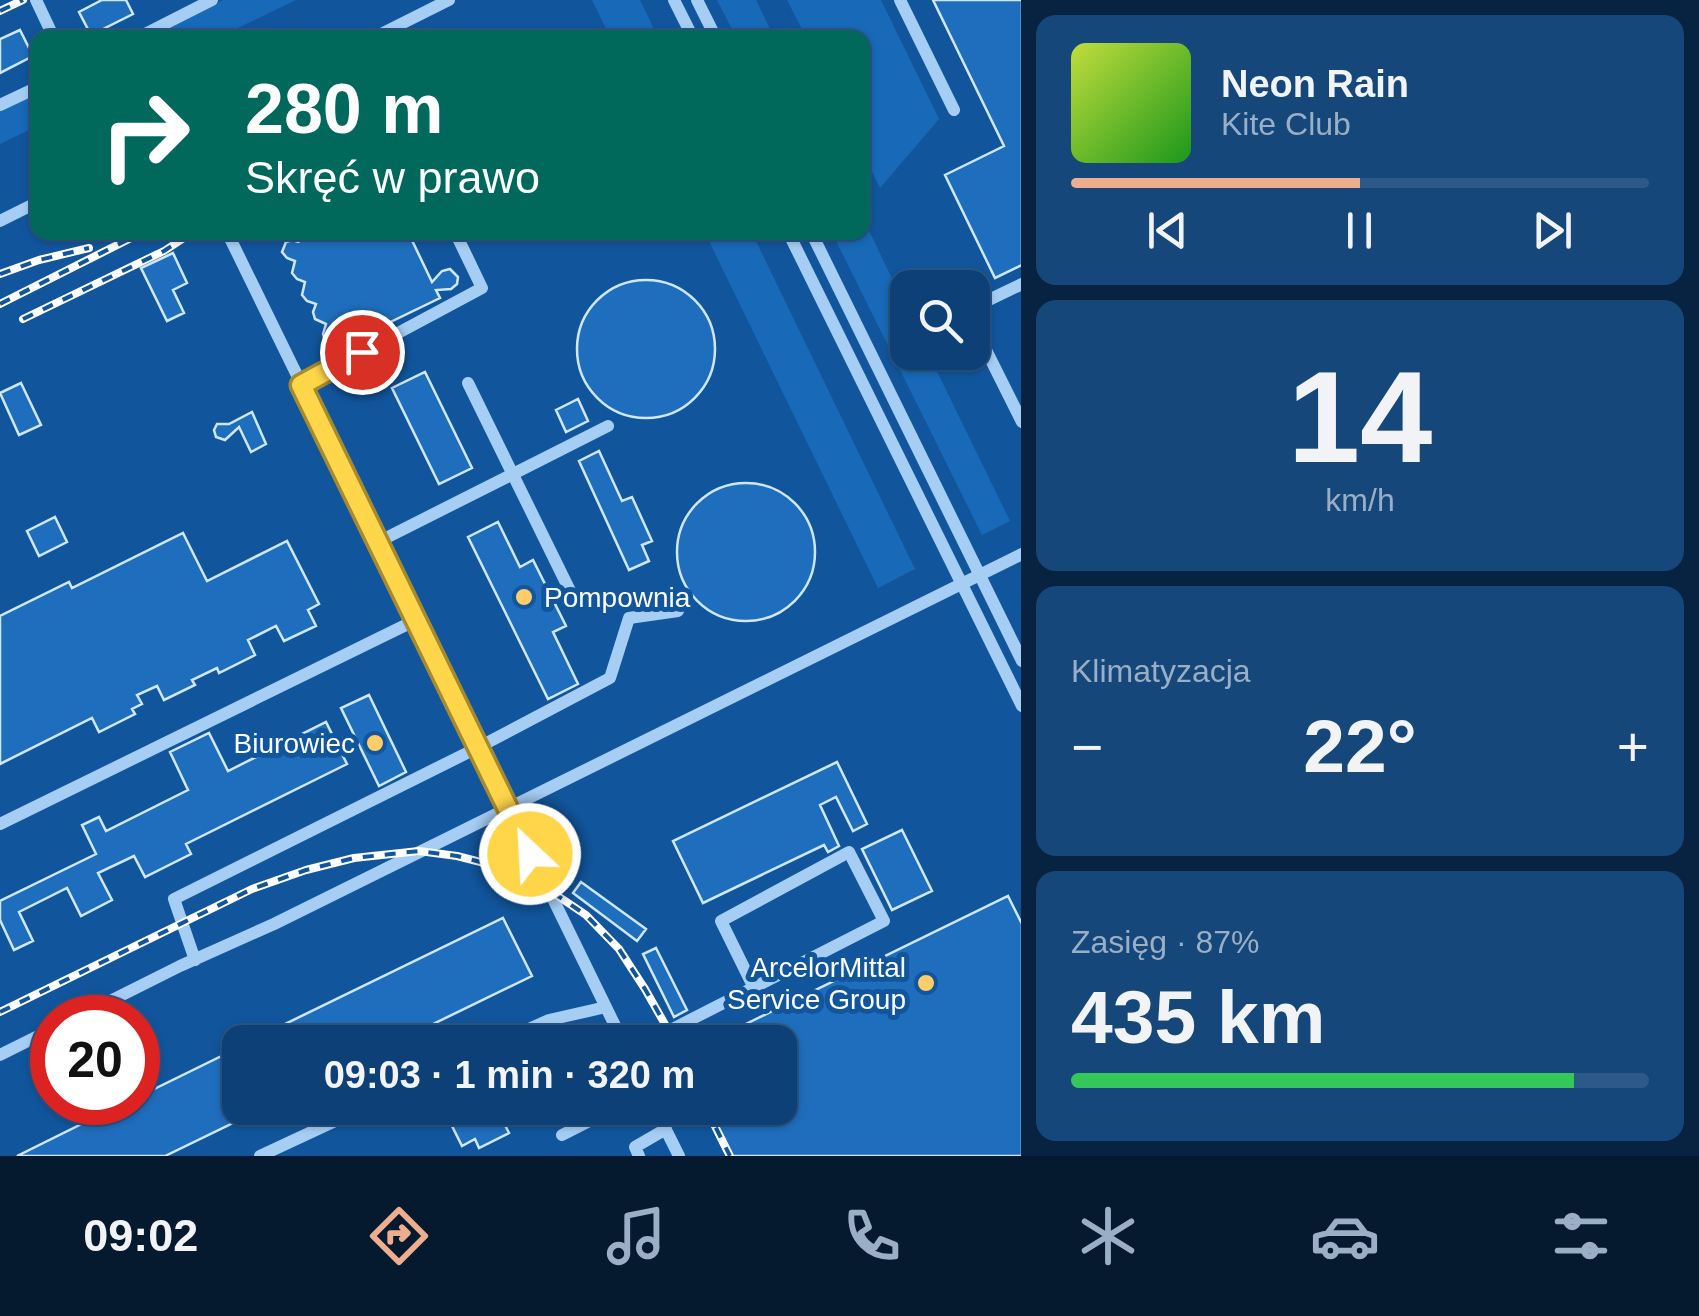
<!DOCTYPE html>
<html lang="pl">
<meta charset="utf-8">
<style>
body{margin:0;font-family:Arial,sans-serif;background:#16477b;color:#f1f3f6;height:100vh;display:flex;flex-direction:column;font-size:38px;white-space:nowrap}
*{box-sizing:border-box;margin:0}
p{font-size:32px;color:#9aafc5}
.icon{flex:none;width:55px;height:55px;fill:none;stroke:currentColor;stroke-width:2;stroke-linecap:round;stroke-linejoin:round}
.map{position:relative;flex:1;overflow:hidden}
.panel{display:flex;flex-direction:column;gap:15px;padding:15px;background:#072341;width:678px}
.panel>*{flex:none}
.banner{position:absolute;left:30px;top:30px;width:840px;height:210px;border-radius:20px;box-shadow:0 2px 8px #0004,0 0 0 2px #2d5988;background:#00695c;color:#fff;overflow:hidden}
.buttons{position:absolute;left:890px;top:270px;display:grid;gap:20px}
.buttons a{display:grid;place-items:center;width:100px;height:100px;border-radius:20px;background:#0d4076;box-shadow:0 2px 8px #0004,0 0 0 2px #2d5988;font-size:50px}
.speed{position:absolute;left:30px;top:995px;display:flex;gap:20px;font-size:50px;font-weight:700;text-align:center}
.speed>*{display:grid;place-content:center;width:130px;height:130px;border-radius:50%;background:#0d4076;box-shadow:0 2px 8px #0004,0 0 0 2px #2d5988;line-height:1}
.speed .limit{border:15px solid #d22;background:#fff;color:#111}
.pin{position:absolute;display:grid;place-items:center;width:85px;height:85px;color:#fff;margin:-42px;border:5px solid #fff;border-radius:50%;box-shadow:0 2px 10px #0007}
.me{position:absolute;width:110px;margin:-55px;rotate:335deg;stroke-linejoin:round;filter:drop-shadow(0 0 8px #0008)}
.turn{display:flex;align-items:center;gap:35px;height:210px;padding:0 50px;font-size:45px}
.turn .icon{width:130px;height:130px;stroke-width:2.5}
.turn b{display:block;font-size:70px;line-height:85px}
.big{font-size:75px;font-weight:700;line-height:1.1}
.panel .tile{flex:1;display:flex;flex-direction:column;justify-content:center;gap:15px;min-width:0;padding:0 35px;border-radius:20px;background:#16477b}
.panel .dial{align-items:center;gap:0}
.dial b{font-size:130px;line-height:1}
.song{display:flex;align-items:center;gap:30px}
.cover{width:120px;height:120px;border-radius:15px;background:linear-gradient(135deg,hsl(70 70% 55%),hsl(120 70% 35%))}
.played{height:10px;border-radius:5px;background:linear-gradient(90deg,#eead8d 50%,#2d5988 50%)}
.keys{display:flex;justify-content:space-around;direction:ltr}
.heat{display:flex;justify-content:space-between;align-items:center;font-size:55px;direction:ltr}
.charge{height:15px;border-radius:8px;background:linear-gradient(90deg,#34c759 87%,#2d5988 0)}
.trip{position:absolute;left:222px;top:1025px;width:575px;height:100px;border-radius:20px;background:#0d4076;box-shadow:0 2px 8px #0004,0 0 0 2px #2d5988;font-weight:700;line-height:100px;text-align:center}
.tab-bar{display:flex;height:160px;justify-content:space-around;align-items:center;background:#051a2f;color:#9aafc5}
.tab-bar .icon{width:70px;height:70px}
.tab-bar .on{color:#eead8d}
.tab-bar b{font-size:45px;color:#f1f3f6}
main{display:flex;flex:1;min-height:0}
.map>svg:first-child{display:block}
</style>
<main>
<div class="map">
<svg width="1022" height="1156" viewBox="0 0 1022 1156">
<rect width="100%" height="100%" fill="#11569d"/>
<path fill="#1869b8" d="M223,0H296L219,37L146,38Z
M592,0H640L658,37H610Z
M717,0H756L774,37H736Z
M787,0H881L939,119L880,188L863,153L862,38L806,37Z
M37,91V126L0,144V109Z
M863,218L907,310L908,352L928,353L1010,521L982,535L832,233L862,232Z
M705,233H752L915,569L878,588Z"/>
<path fill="#1f6ebd" stroke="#cfe7fe" stroke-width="2.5" d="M102,0H126L133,14L91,35L79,12Z
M933,0H1022V265L995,278L945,175L1004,146Z
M20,30L33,56L0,73V39Z
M318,232H408L432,282L442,271L450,269L458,277L457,284L451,289L436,290L440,298L374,330L376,333L344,351L341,344H331L325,341L323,334L326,324L315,319L313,312L316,304L307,301L302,295L305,282L297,279L292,273L295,261L287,258L282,252L286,242L293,240L298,242Z
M173,253L187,283L173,290L184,313L167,321L141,268Z
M577 349a69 69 0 1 1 138 0a69 69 0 1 1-138 0Z
M425,372L472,468L439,484L392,388Z
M21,383L41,425L19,435L0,393Z
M578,399L588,421L566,432L556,410Z
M252,412L266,444L251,452L239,427L225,440L216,437L214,430L217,424H229Z
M599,451L622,501L632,497L652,541L642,545L649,561L629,570L579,461Z
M677 552a69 69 0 1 1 138 0a69 69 0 1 1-138 0Z
M55,517L67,542L39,556L27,531Z
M498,522L520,567L533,560L566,626L553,632L578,684L548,699L468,537Z
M183,533L207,581L287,541L319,604L308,610L316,626L284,641L276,626L248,640L255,655L219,673L217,668L192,680L195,685L164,700L157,686L137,695L142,704L132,709L135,714L99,732L92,718L0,764V616L69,582L72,588Z
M369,695L406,772L379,786L341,708Z
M326,722L347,764L186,844L191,854L145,877L134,856L98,873L112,900L81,916L67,888L19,912L33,941L14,950L0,920V901L96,854L82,825L99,817L106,831L188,790L170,752L209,733L228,771Z
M837,762L867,824L853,831L836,797L820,805L839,846L828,852L824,845L703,903L673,841Z
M902,830L932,891L892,910L862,849Z
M581,882L646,929L637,941L573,893Z
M1008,896L1022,924V1156H727L703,1108H780V1042H709Z
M503,918L532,976L396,1042H248Z
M656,948L687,1010L674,1017L643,954Z
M240,1047V1108H264L165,1156H17L126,1102H138V1097Z
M443,1108H539L505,1125L509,1133L479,1148L475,1139L462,1146Z"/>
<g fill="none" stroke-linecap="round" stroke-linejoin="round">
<path stroke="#a6cef5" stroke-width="12" d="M36,0L54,38
M674,0L693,38
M697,0L716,38
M900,0L954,110
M137,38L212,0
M373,38L449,0
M0,105L38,87
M0,221L38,202
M227,232L623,1042
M788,232L1022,706
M811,232L1022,661
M972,308L1022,284
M972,322L1022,422
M468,383L574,599
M301,385L482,288L455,232
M378,542L608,426
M0,824L416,620
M195,960L174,899L479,747L610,678L629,618L678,611
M76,1018L180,966L274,924L1022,554
M500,1042L549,1020L606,1007
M647,1042L884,921L849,852L721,921L754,988
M0,1055L52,1029
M655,1108L679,1156
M562,1135L615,1108
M260,1156L363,1108
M639,1156L635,1147L666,1129"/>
<defs>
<path id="rail" d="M0,11L23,0
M0,274L39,260L89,248
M0,304L143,232
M23,319L164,251L193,232
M0,1012L252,889L306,870L354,858L419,851L457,856L504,868L546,888L586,915L619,949L645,989L675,1042
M706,1108L730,1156"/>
</defs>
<use href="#rail" stroke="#fff" stroke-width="8"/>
<use href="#rail" stroke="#11569d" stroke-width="4" stroke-dasharray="11" stroke-linecap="butt"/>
</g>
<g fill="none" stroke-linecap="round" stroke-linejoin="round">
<defs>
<path id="route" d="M362,352L301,385L530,854"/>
</defs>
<use href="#route" stroke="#a68a30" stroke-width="25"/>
<use href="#route" stroke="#ffd54a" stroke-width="18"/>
</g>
<g fill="#ffcc6a" stroke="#11569d" stroke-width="4">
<circle cx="524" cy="597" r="10"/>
<circle cx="375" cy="743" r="10"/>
<circle cx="926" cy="983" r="10"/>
</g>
<g text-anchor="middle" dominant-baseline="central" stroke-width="10" stroke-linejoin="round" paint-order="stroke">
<g font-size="28" fill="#fff" stroke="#11569d" text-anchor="end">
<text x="544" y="597" text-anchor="start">Pompownia</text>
<text x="355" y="743">Biurowiec</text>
<text x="906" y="967">ArcelorMittal<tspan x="906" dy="32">Service Group</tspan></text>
</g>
</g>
</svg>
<div class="buttons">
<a><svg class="icon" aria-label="search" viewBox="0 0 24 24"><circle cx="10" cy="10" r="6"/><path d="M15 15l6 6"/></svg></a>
</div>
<div class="speed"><div class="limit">20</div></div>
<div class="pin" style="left:362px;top:352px;background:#d93025"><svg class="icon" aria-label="arrive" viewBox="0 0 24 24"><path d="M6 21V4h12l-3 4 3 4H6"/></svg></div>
<svg class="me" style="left:530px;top:854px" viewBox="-20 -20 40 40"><circle r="17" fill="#ffd54a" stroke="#fff" stroke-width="3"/><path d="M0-11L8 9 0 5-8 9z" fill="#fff"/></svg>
<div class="trip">09:03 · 1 min · 320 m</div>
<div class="banner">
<div class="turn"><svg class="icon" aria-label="right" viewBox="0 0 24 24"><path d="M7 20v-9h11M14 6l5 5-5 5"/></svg><div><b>280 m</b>Skręć w prawo</div></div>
</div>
</div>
<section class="panel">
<div class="tile">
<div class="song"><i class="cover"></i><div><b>Neon Rain</b><p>Kite Club</p></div></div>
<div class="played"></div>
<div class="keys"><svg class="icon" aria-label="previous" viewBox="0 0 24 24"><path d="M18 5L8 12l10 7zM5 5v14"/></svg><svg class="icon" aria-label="pause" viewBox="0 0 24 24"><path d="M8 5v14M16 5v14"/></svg><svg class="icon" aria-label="next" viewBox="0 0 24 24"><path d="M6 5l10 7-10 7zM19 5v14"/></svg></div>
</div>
<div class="tile dial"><b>14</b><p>km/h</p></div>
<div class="tile"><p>Klimatyzacja</p>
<div class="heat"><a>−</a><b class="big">22°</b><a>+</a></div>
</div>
<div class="tile"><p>Zasięg · 87%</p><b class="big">435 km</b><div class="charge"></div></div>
</section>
</main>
<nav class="tab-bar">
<b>09:02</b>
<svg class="icon on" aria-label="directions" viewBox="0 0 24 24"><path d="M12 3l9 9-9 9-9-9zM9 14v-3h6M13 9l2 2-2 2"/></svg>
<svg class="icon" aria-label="music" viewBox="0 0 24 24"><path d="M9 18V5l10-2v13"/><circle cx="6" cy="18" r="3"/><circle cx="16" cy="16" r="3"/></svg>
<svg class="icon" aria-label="phone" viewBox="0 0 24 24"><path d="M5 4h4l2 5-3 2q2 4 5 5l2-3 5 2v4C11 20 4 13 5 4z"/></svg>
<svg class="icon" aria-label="climate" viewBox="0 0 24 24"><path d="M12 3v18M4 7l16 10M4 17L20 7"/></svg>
<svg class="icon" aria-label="car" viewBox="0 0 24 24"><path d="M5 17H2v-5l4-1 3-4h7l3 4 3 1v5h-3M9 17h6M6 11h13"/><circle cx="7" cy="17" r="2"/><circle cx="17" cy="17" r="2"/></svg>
<svg class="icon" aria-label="filters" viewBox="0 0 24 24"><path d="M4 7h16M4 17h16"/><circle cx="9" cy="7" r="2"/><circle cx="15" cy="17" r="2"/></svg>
</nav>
